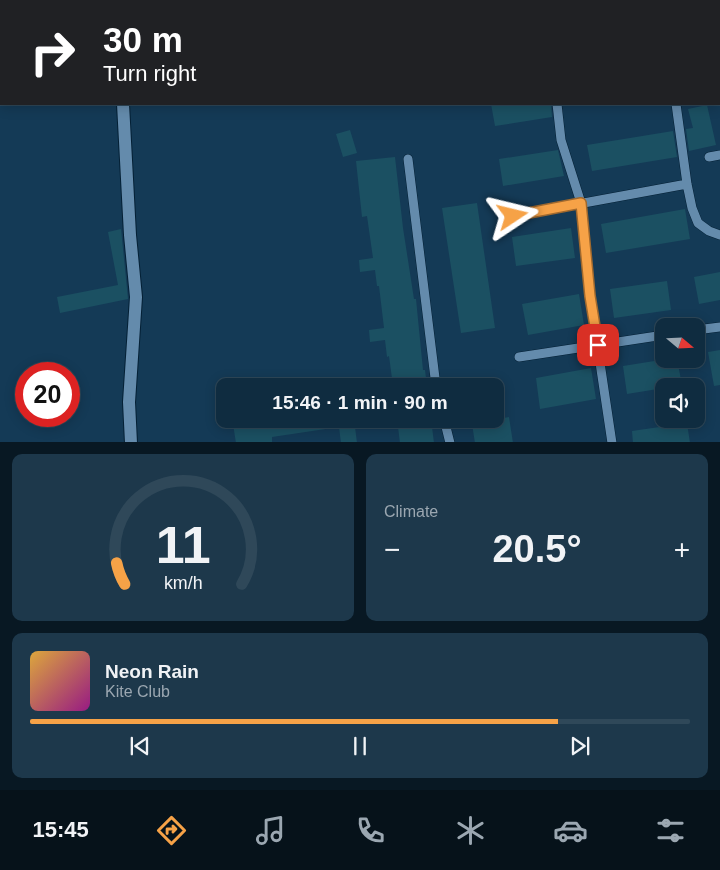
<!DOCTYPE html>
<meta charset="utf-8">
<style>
body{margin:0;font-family:Arial,sans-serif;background:#1d384b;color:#f1f3f6;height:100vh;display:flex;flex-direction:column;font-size:19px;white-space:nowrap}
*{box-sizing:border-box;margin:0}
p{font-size:16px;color:#9ba7b1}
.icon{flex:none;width:28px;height:28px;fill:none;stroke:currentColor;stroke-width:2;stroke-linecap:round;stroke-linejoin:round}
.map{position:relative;height:442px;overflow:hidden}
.panel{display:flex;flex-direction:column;gap:12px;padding:12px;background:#081823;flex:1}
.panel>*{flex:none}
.top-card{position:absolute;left:0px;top:0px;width:720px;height:105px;box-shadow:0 2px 12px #0003,0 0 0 1px #2f4859;background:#202124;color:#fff;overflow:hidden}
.needle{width:32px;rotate:109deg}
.fabs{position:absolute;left:655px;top:318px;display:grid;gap:10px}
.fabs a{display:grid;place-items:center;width:50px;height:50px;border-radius:10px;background:#0f2c40;box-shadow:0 2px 12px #0003,0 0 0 1px #2f4859;font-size:25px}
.speed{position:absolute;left:15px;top:362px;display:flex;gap:10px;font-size:25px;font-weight:700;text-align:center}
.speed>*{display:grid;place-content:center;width:65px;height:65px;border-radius:50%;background:#0f2c40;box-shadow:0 2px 12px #0003,0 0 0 1px #2f4859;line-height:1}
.speed .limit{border:8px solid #d22;background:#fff;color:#111}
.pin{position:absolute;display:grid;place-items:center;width:42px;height:42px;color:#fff;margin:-21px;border-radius:10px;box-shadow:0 2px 8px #0006}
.me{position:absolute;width:55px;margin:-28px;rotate:80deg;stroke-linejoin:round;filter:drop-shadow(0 0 4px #0008)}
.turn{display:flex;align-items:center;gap:18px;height:105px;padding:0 20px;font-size:22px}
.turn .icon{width:65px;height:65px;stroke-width:2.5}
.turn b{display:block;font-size:35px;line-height:42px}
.big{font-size:38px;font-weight:700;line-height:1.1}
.panel .card{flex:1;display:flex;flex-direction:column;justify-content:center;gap:8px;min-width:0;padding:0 18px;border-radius:10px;background:#1d384b}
.panel .dial{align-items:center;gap:0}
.dial svg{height:130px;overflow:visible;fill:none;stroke:#2f4859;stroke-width:7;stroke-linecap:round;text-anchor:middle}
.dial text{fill:#f1f3f6;stroke:none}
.song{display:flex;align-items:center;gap:15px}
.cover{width:60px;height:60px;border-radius:8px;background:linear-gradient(135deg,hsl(40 70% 55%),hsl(310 70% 35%))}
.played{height:5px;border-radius:2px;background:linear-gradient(90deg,#f6a247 80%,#2f4859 80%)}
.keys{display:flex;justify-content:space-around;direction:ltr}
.heat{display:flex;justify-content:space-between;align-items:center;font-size:28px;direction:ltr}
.panel .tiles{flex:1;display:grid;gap:12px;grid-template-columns:1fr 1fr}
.card:last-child{grid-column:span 2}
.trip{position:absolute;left:216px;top:378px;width:288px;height:50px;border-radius:10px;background:#0f2c40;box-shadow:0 2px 12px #0003,0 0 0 1px #2f4859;font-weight:700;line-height:50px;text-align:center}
.menu{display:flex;height:80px;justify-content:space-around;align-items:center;background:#06121a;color:#9ba7b1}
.menu .icon{width:35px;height:35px}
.menu .active{color:#f6a247}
.menu b{font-size:22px;color:#f1f3f6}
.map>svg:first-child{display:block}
</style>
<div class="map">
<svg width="720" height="443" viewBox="0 0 720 443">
<rect width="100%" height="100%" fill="#143a56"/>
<path fill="#1b5062" d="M491,104H551L552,117L495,126Z
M707,105L716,145L689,151L686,129L693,128L688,109Z
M350,130L357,153L343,157L336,134Z
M673,131L677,157L592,171L587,145Z
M558,150L564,176L503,186L499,159Z
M395,157L403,228L414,299H416L423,370H425L427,386H393L389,356L387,357L385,340L370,342L369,330L384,328L379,286H377L375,270L360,272L359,260L373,258L367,216L362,217L356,161Z
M477,203L495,328L461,333L442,208Z
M685,209L690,239L606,253L601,224Z
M571,228L575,258L516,266L512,237Z
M121,229L128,299L60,313L57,297L118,285L108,232Z
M720,272V300L699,304L694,277Z
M667,281L671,310L614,318L610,289Z
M579,294L584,325L528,335L522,304Z
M720,350V385L714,386L708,352Z
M667,359H677L682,385L664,386V388L627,394L623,366Z
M591,368L596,399L540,409L536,378Z
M509,417L513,443H475L472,424Z
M265,419H354L357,443H341L339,427L272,437V443H236L233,424Z
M397,419H431L434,443H400Z
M687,423L690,443H633L632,431Z"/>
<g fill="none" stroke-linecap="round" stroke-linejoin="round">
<defs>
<path id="lane" d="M558,0V1
M706,1L714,0
M557,104L561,140L581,203L590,296L612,443
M676,104L687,184L692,208L698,223L709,231L720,235
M709,157L720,155
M408,159L436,386
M513,216L687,184
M696,330L720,327
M519,357L664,335
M444,419L450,443"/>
<path id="street" d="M128,1L129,0
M123,104L130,235L136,297L129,402L131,443"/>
</defs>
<use href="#lane" stroke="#042035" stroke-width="10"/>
<use href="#street" stroke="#042035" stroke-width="14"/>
<use href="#lane" stroke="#648bac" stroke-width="9"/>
<use href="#street" stroke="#648bac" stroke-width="12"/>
</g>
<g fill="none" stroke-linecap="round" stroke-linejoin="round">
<defs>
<path id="route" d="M513,216L581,203L590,296L598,345"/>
</defs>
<use href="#route" stroke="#a0692e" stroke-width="12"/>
<use href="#route" stroke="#f6a247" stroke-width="9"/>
</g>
</svg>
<div class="fabs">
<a><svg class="needle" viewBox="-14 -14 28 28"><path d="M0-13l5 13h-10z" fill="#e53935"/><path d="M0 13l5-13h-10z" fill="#9ba7b1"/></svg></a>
<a><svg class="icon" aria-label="sound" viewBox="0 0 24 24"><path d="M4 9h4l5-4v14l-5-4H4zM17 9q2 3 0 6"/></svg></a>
</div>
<div class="speed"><div class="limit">20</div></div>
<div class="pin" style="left:598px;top:345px;background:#d93025"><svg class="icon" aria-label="arrive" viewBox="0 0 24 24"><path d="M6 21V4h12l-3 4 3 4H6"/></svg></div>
<svg class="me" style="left:513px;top:216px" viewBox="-20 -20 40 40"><path d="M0-17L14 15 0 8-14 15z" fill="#f6a247" stroke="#fff" stroke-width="4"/></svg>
<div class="trip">15:46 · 1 min · 90 m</div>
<div class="top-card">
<div class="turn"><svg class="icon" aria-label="right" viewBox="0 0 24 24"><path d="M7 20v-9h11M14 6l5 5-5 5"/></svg><div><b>30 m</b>Turn right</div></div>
</div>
</div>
<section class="panel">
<div class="tiles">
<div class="card dial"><svg viewBox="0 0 100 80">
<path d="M14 69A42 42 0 1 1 86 69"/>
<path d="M14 69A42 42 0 0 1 9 56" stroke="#f6a247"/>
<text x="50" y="56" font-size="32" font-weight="700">11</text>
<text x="50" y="72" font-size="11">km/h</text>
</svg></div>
<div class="card"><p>Climate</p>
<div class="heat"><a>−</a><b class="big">20.5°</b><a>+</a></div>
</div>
<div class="card">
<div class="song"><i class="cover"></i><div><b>Neon Rain</b><p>Kite Club</p></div></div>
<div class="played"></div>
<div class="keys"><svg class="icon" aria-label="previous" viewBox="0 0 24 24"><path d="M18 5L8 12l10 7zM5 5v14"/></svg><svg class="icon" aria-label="pause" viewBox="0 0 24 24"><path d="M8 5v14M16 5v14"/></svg><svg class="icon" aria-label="next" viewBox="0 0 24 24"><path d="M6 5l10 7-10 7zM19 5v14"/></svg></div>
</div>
</div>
</section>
<nav class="menu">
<b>15:45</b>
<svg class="icon active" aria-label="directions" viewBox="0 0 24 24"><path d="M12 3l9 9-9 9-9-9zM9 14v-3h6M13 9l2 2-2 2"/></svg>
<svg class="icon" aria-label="music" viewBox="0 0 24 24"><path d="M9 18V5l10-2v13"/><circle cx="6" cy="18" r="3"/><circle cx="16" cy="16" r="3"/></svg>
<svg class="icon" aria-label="phone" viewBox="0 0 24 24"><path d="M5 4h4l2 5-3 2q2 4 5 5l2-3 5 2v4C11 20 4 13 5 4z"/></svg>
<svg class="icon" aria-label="climate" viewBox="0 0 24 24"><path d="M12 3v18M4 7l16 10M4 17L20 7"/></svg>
<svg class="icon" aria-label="car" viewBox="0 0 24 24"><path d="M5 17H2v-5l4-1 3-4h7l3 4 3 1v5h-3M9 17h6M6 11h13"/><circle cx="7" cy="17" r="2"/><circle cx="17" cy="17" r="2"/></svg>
<svg class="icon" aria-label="filters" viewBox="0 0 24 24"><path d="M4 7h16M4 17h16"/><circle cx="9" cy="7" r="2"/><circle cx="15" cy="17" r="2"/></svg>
</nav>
